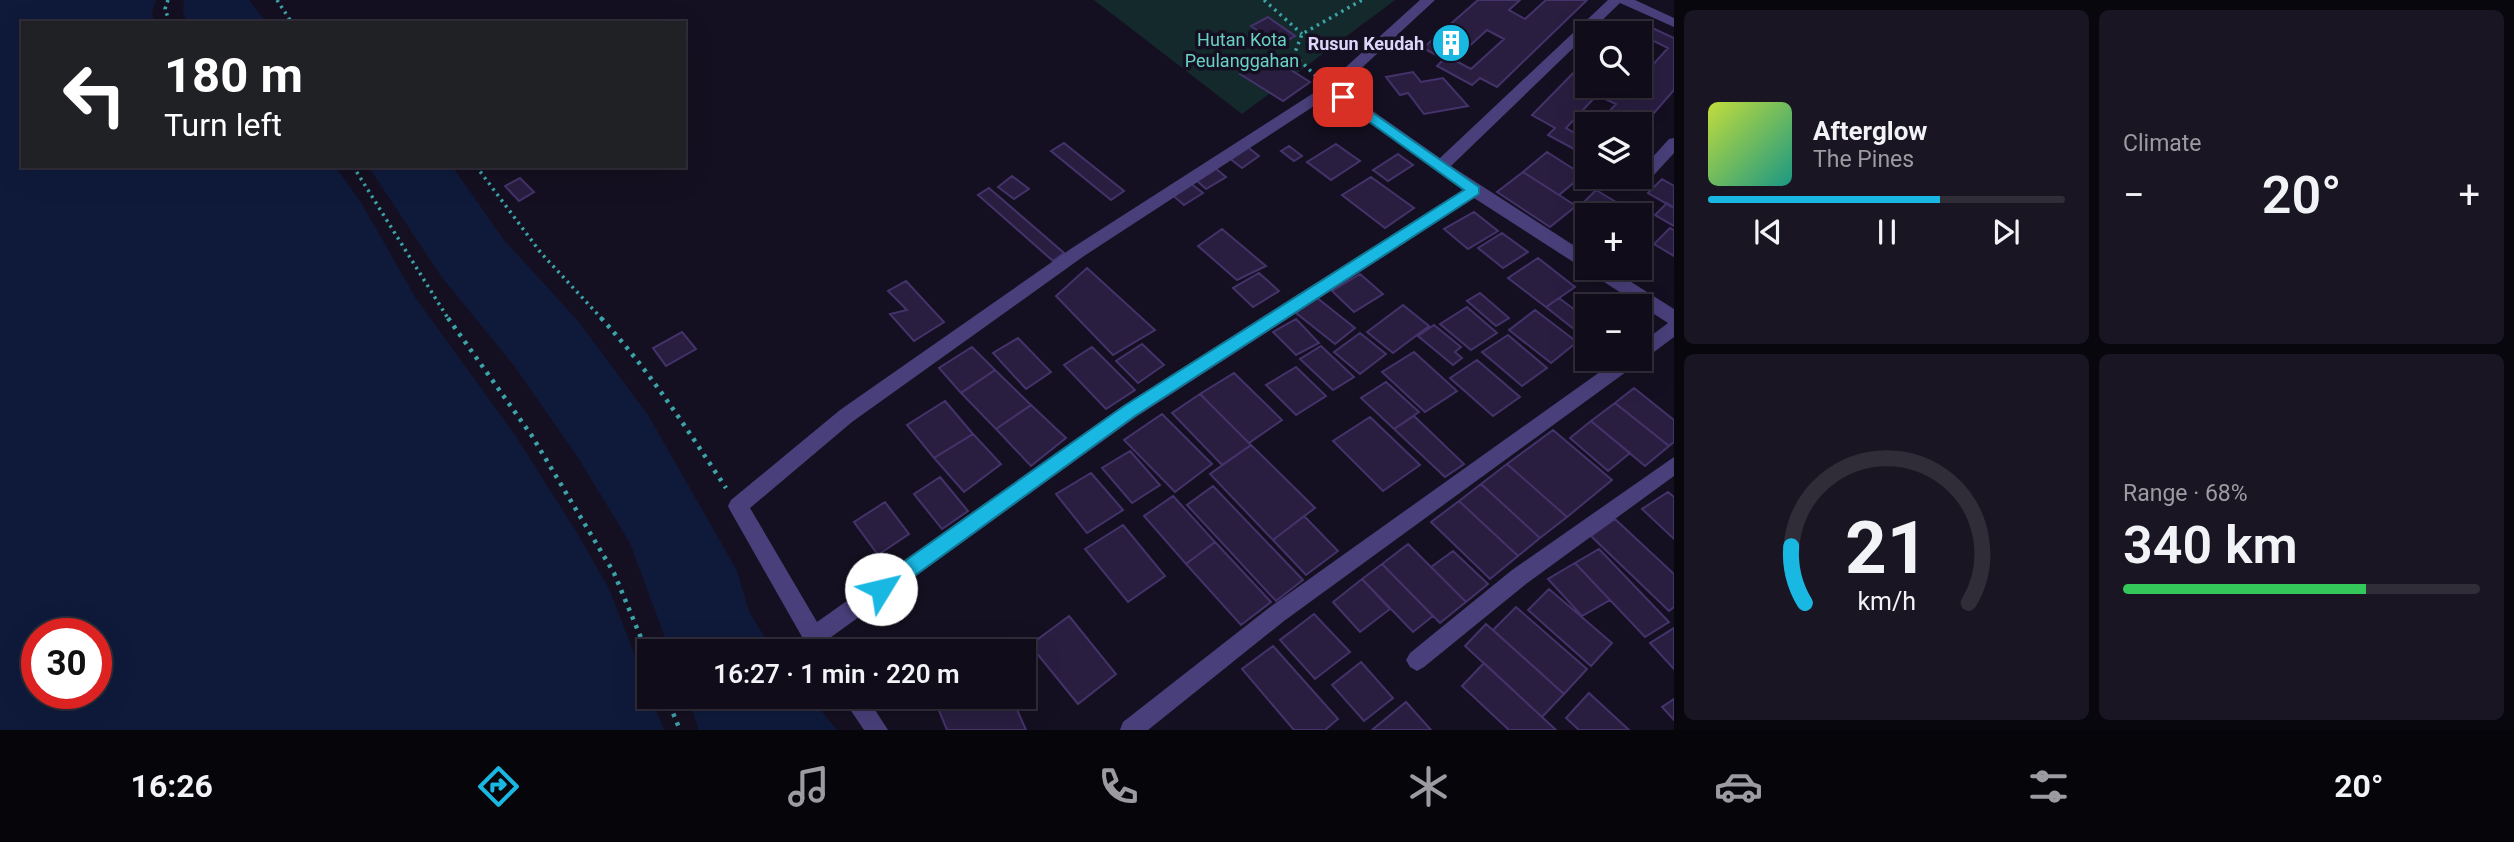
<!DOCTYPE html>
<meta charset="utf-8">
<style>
body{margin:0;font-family:Roboto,sans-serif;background:#191522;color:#f1f3f6;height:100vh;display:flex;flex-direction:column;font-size:26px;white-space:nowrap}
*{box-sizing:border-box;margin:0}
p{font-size:23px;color:#9c9ba2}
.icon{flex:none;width:38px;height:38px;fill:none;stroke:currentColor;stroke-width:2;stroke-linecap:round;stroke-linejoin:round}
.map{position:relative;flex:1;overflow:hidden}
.drawer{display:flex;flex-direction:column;gap:10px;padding:10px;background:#09070e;width:840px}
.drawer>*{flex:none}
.top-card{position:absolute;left:21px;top:21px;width:665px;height:147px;border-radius:0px;box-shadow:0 7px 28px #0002,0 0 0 2px #302c38;background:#202124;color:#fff;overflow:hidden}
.tools{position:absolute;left:1575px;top:21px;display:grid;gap:14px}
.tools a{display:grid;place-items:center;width:77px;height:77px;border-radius:0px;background:#100c19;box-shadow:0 7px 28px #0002,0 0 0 2px #302c38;font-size:35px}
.speed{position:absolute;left:21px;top:618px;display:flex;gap:14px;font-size:35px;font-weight:700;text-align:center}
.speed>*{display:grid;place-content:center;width:91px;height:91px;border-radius:50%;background:#100c19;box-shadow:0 7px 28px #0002,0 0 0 2px #302c38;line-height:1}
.speed .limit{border:10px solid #d22;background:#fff;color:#111}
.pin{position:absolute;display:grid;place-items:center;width:60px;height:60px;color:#fff;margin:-30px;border-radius:14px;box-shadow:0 4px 10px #0006}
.me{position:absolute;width:77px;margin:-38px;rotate:54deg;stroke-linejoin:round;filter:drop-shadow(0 0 5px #0008)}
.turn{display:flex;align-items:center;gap:24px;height:147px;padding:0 28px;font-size:32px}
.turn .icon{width:91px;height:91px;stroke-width:2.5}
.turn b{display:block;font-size:49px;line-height:60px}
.big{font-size:52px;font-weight:600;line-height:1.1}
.drawer .tile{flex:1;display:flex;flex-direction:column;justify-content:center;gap:10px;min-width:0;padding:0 24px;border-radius:10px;background:#191522}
.drawer .dial{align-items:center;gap:0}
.dial svg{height:182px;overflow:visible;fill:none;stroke:#302c38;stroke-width:7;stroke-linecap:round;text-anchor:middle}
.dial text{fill:#f1f3f6;stroke:none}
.song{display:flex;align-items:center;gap:21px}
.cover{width:84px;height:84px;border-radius:10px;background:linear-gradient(135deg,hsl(70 70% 55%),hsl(170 70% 35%))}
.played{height:7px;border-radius:4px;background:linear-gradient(90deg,#19b8e3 65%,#302c38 65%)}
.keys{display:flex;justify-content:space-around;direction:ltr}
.heat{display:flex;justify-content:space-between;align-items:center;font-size:38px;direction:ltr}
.charge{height:10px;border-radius:5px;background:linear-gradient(90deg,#34c759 68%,#302c38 0)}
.drawer .tiles{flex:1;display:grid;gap:10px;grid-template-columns:repeat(2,1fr)}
.trip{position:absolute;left:637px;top:639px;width:399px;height:70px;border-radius:0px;background:#100c19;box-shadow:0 7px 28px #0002,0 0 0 2px #302c38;font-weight:600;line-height:70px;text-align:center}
.tab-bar{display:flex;height:112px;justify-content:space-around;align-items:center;background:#06050a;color:#9c9ba2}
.tab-bar .icon{width:49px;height:49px}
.tab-bar .current{color:#19b8e3}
.tab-bar b{font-size:32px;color:#f1f3f6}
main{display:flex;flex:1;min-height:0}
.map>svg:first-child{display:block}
</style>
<main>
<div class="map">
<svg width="1674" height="730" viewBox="0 0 1674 730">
<rect width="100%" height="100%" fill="#151021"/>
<path fill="#14292b" d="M1094,0H1395L1242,114Z"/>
<path fill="#0f1a3b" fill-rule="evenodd" d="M0,0H156L152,13L154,23H23V166H335L362,204L415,297L515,435L576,531L609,589L664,730H0ZM37,634H96V693H37Z
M184,0H249L267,23H188L183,12Z
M368,166H452L504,240L578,321L648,415L736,569L750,613L773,651H670L630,543L579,459L515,367L441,276Z
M687,697H810L837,730H699Z"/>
<path fill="#291e40" stroke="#44336a" stroke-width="2" fill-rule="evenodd" d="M1478,0H1520L1509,10L1525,19L1546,0H1587L1497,87L1480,78L1472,85L1437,66L1444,59L1423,48ZM1487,30L1504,39L1471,69L1454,60Z
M1268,17L1295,36L1279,45L1251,26Z
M1623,23L1641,32L1648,26L1674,38V90L1640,129V124H1598L1616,104L1597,95L1566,128L1585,139L1587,136V156L1548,135L1555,128L1532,115L1587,59V86H1640V79L1668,48L1650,39L1640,50V33H1613Z
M1267,55L1310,82L1283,101L1240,74Z
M1413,72L1421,82L1443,78L1468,106L1424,114L1408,93L1400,95L1386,77Z
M1064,143L1124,191L1111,200L1051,151Z
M1336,144L1360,161L1331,180L1307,162Z
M1245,145L1259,156L1242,168L1228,157Z
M1289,146L1302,156L1294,161L1281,151Z
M1547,152L1583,175L1559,195L1523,172Z
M1398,154L1413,165L1388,181L1373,170Z
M1215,168L1226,177L1206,189L1195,179Z
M1523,172L1559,195L1576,206L1550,227L1497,192Z
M1012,176L1029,189L1014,199L998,187Z
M1371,177L1414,208L1385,228L1342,195Z
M520,178L534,192L519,201L505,186Z
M1662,179L1674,186V208L1648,193Z
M1189,182L1203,193L1184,205L1170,193Z
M989,188L1064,253L1053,261L978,195Z
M1596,190L1626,208L1619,215H1594L1579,207Z
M1667,203L1674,208V226L1655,215Z
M1474,212L1498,231L1468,249L1444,229Z
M1670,228L1674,230V256L1654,244Z
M1222,229L1266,266L1237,280L1198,246Z
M1502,233L1528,252L1503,268L1478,248Z
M1538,258L1575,287L1546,307L1508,278Z
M1087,268L1155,330L1113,355L1056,296Z
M1259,273L1279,291L1253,307L1233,288Z
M1360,274L1383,294L1354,312L1332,291Z
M906,281L944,322L914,341L890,314L907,310L888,291Z
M1480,293L1509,318L1496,326L1467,301Z
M1316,297L1355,328L1335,344L1296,313Z
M1559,298L1587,319V335L1584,337L1546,307Z
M1403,305L1429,326L1393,353L1367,332Z
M1467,307L1497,333L1471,350L1440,324Z
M1535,310L1577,342L1551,363L1509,330Z
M1296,319L1319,343L1296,355L1273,332Z
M1434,325L1461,347L1455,352L1462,358L1453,365L1418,336Z
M682,332L696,349L666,366L653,348Z
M1360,333L1386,354L1360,374L1334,352Z
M1508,335L1547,368L1522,386L1482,352Z
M1018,338L1051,372L1026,389L993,353Z
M1142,344L1164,365L1138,383L1116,361Z
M1321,346L1354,377L1333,390L1300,359Z
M972,347L995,370L961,393L939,368Z
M1092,347L1135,390L1106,409L1064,365Z
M1414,352L1457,391L1425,412L1382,372Z
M1477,360L1520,397L1493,416L1450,378Z
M1296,367L1326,396L1296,415L1266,385Z
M995,370L1031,405L996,429L961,393Z
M1234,373L1282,420L1249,443L1200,394Z
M1386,382L1419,412L1394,429L1361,398Z
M1634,388L1674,420V442L1669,446L1615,403Z
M1200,394L1251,445L1222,465L1172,413Z
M945,401L973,434L934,458L907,425Z
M1615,403L1669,446L1645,466L1591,421Z
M1031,405L1066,438L1031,466L996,429Z
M1162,414L1212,464L1175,492L1124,440Z
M1414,416L1464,464L1445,477L1394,429Z
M1370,417L1420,465L1383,491L1333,441Z
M1591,421L1630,453L1608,471L1570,438Z
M1553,430L1612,480L1567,517L1507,464Z
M973,434L1001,464L964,492L934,458Z
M1251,445L1315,508L1273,540L1210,474Z
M1130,451L1160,485L1132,503L1102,468Z
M1507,464L1567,517L1540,538L1481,484Z
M1091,473L1123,510L1087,533L1056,494Z
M940,477L968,511L942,529L914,494Z
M1481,484L1540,538L1518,556L1459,501Z
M1213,486L1303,580L1276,601L1187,505Z
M1668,492L1674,497V539L1642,509Z
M1173,496L1215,542L1186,564L1144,516Z
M1459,501L1518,556L1490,579L1431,522Z
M885,502L909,534L878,555L854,522Z
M1304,516L1338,551L1306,575L1273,540Z
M1615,519L1674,574V607L1669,611L1591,536Z
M1123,525L1165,576L1128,602L1085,549Z
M1215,542L1271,602L1241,625L1186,564Z
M1408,544L1466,602L1440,623L1382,564Z
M1599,549L1669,622L1645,637L1575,563Z
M1453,551L1488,584L1466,602L1431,567Z
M1575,563L1610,600L1582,616L1548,579Z
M1382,564L1433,616L1413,632L1362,579Z
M1362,579L1390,609L1360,632L1333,602Z
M1549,589L1612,643L1591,666L1528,610Z
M1516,607L1587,669L1564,694L1493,630Z
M1314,614L1350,652L1315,679L1280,640Z
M1069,616L1116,674L1078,704L1030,645Z
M1486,624L1564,694L1542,717L1465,646Z
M1674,628V669L1650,643Z
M1273,646L1338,719L1325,730H1294L1242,669Z
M1361,662L1393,698L1364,721L1332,685Z
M1484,663L1542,717L1556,730H1509L1462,686Z
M1589,693L1629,730H1579L1566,718Z
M933,696H1011L1026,730H947Z
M1674,699V720L1662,707Z
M1406,702L1431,730H1372Z"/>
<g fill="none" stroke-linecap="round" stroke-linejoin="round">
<path stroke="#3ca3a8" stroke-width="3.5" stroke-dasharray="2.5 4.5" stroke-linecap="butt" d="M168,0L165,9L170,23
M277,0L292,23
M1264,0L1302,34
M1316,76L1294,55L1302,34L1362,0
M353,166L449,320
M476,166L541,253L603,320"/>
<path stroke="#3ca3a8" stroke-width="4.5" stroke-dasharray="3.5 6" stroke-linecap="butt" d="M448,318L532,436L614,573L649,657
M601,318C649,370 687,429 726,488
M666,696L680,730"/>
<path fill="#49407b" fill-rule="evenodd" d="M1420,0H1435L1340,88L1440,158L1608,0H1635L1674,18V27L1620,3L1451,166L1587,254V268H1609L1674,309V337L1646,358L1639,360L1637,364L1284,621L1148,730H1120L1123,722L1270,607L1618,359H1640V344L1668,323L1590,273L1588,268L1581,267L1474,198L1136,417L827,640L832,651H810L731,512L728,506L731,500L840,410L1072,248L1326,85ZM1331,95L1463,190L1124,405L817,622L750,508L852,422L1084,256Z
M1674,138V153L1642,188H1632L1629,184L1635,177H1640V171L1669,139Z
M1674,457V476L1526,584L1424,667L1417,671L1410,667L1406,660L1410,653L1512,570Z
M841,696H866L888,730H864Z"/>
</g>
<path fill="#19b8e3" stroke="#107894" stroke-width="2" d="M1343,92L1479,187V194L1135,416L888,595L881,598L875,595L872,589L875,582L1124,406L1464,190L1339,100L1337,97Z"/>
<defs>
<symbol id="building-disc" viewBox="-11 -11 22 22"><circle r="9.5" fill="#19b8e3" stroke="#151021"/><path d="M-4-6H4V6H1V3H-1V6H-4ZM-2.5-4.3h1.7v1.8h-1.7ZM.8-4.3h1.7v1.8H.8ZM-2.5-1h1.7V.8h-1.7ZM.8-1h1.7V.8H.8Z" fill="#fff"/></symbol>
</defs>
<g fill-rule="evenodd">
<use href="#building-disc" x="1429" y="21" width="44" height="44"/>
</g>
<g text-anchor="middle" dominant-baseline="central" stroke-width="7" stroke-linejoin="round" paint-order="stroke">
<g font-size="18" fill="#69d2c4" stroke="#151021">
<text x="1242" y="39">Hutan Kota<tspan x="1242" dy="21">Peulanggahan</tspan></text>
</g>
<g font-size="18" font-weight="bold" fill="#ddd5fa" stroke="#151021" text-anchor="end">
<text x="1424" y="43">Rusun Keudah</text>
</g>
</g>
</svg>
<div class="tools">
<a><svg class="icon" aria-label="search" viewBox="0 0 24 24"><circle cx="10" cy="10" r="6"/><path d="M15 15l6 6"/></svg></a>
<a><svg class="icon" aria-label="layers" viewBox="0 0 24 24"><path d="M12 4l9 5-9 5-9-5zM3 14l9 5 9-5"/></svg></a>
<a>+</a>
<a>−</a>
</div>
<div class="speed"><div class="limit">30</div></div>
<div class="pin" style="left:1343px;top:97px;background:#d93025"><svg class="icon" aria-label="arrive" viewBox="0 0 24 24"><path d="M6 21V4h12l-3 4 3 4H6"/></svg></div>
<svg class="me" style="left:881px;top:589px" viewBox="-20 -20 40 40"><circle r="19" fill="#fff"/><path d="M0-13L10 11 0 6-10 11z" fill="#19b8e3"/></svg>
<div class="trip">16:27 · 1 min · 220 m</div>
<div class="top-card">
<div class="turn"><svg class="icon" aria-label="left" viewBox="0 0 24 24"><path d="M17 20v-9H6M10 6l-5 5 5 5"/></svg><div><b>180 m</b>Turn left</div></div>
</div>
</div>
<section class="drawer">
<div class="tiles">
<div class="tile">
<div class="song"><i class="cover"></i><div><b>Afterglow</b><p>The Pines</p></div></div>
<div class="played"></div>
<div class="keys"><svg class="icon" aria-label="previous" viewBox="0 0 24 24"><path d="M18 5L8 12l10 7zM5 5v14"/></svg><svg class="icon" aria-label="pause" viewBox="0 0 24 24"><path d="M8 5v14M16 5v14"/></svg><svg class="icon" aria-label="next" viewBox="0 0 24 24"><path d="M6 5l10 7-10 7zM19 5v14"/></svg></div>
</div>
<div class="tile"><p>Climate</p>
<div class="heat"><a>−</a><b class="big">20°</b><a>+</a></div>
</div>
<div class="tile dial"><svg viewBox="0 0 100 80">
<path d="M14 69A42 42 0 1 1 86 69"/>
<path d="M14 69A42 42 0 0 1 8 44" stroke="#19b8e3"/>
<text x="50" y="56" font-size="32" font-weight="700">21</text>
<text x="50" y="72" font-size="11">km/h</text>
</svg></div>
<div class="tile"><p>Range · 68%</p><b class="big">340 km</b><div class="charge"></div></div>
</div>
</section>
</main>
<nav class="tab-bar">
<b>16:26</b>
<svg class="icon current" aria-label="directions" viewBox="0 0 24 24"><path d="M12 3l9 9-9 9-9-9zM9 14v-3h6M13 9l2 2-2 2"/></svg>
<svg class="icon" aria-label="music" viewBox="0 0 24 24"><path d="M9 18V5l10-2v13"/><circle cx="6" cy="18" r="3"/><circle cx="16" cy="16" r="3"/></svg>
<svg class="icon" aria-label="phone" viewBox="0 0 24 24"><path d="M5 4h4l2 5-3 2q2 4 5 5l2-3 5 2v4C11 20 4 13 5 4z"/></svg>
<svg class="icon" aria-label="climate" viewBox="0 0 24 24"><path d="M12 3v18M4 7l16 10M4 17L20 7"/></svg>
<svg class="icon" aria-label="car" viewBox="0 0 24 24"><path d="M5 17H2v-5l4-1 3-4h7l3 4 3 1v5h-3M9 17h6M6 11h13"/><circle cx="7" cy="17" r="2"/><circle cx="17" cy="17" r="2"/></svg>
<svg class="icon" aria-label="filters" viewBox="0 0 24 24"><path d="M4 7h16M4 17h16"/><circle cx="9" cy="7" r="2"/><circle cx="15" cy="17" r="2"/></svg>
<b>20°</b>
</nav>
